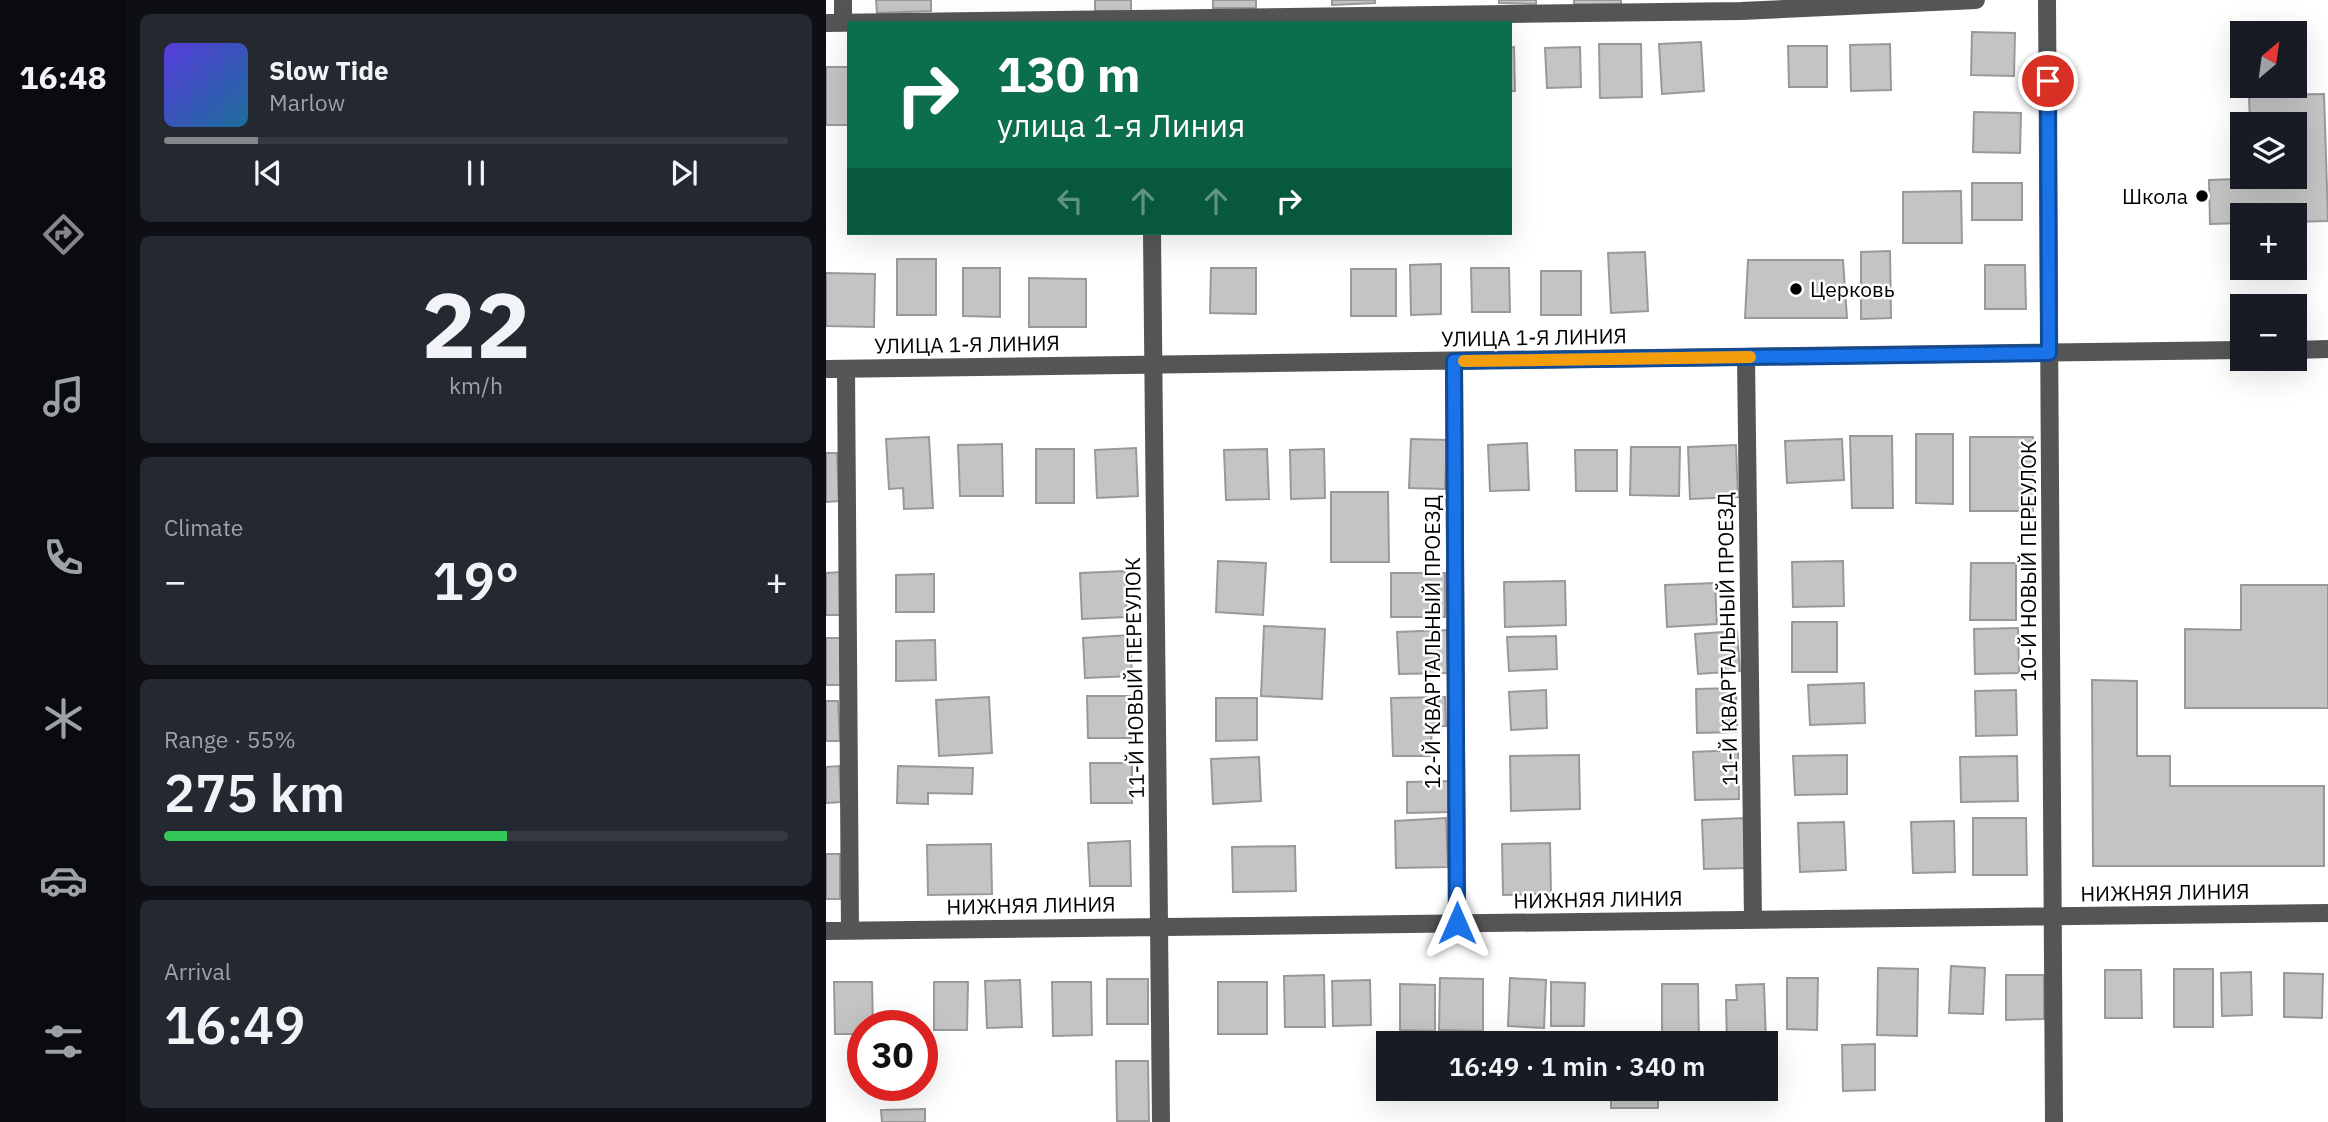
<!DOCTYPE html>
<meta charset="utf-8">
<style>
body{margin:0;font-family:"IBM Plex Sans",sans-serif;background:#242831;color:#f1f3f6;height:100vh;display:flex;flex-direction:column;font-size:26px;white-space:nowrap}
*{box-sizing:border-box;margin:0}
p{font-size:23px;color:#9ea1a6}
.icon{flex:none;width:38px;height:38px;fill:none;stroke:currentColor;stroke-width:2;stroke-linecap:round;stroke-linejoin:round}
.map{position:relative;flex:1;overflow:hidden}
.side{display:flex;flex-direction:column;gap:14px;padding:14px;background:#0d0f14;width:700px}
.side>*{flex:none}
.banner{position:absolute;left:21px;top:21px;width:665px;height:214px;border-radius:0px;box-shadow:0 7px 28px #0002;background:#0b6e4f;color:#fff;overflow:hidden}
.needle{width:46px;rotate:29deg}
.buttons{position:absolute;left:1404px;top:21px;display:grid;gap:14px}
.buttons a{display:grid;place-items:center;width:77px;height:77px;border-radius:0px;background:#171b24;box-shadow:0 7px 28px #0002;font-size:35px}
.speed{position:absolute;left:21px;top:1010px;display:flex;gap:14px;font-size:35px;font-weight:700;text-align:center}
.speed>*{display:grid;place-content:center;width:91px;height:91px;border-radius:50%;background:#171b24;box-shadow:0 7px 28px #0002;line-height:1}
.speed .limit{border:10px solid #d22;background:#fff;color:#111}
.pin{position:absolute;display:grid;place-items:center;width:60px;height:60px;color:#fff;margin:-30px;border:4px solid #fff;border-radius:50%;box-shadow:0 2px 7px #0007}
.me{position:absolute;width:77px;margin:-38px;rotate:0deg;stroke-linejoin:round;filter:drop-shadow(0 0 5px #0008)}
.turn{display:flex;align-items:center;gap:24px;height:147px;padding:0 35px;font-size:32px}
.turn .icon{width:91px;height:91px;stroke-width:2.5}
.turn b{display:block;font-size:49px;line-height:60px}
.lanes{display:flex;align-items:center;height:66px;padding:0 35px;background:#0003;justify-content:center;gap:35px;direction:ltr}
.lanes .off{opacity:.35}
.big{font-size:52px;font-weight:600;line-height:1.1}
.side .tile{flex:1;display:flex;flex-direction:column;justify-content:center;gap:10px;min-width:0;padding:0 24px;border-radius:10px;background:#242831}
.side .dial{align-items:center;gap:0}
.dial b{font-size:91px;line-height:1}
.song{display:flex;align-items:center;gap:21px}
.cover{width:84px;height:84px;border-radius:10px;background:linear-gradient(135deg,hsl(250 70% 55%),hsl(200 70% 35%))}
.played{height:7px;border-radius:4px;background:linear-gradient(90deg,#858687 15%,#363941 15%)}
.keys{display:flex;justify-content:space-around;direction:ltr}
.heat{display:flex;justify-content:space-between;align-items:center;font-size:38px;direction:ltr}
.charge{height:10px;border-radius:5px;background:linear-gradient(90deg,#34c759 55%,#363941 0)}
.trip{position:absolute;left:550px;top:1031px;width:402px;height:70px;border-radius:0px;background:#171b24;box-shadow:0 7px 28px #0002;font-weight:600;line-height:70px;text-align:center}
main{display:flex;flex:1;min-height:0}
.tabs{display:flex;flex-direction:column;width:126px;justify-content:space-around;align-items:center;background:#090b0e;color:#9ea1a6}
.tabs .icon{width:49px;height:49px}
.tabs .active{color:#858687}
.tabs b{font-size:32px;color:#f1f3f6}
.map>svg:first-child{display:block}
</style>
<main>
<nav class="tabs">
<b>16:48</b>
<svg class="icon active" aria-label="directions" viewBox="0 0 24 24"><path d="M12 3l9 9-9 9-9-9zM9 14v-3h6M13 9l2 2-2 2"/></svg>
<svg class="icon" aria-label="music" viewBox="0 0 24 24"><path d="M9 18V5l10-2v13"/><circle cx="6" cy="18" r="3"/><circle cx="16" cy="16" r="3"/></svg>
<svg class="icon" aria-label="phone" viewBox="0 0 24 24"><path d="M5 4h4l2 5-3 2q2 4 5 5l2-3 5 2v4C11 20 4 13 5 4z"/></svg>
<svg class="icon" aria-label="climate" viewBox="0 0 24 24"><path d="M12 3v18M4 7l16 10M4 17L20 7"/></svg>
<svg class="icon" aria-label="car" viewBox="0 0 24 24"><path d="M5 17H2v-5l4-1 3-4h7l3 4 3 1v5h-3M9 17h6M6 11h13"/><circle cx="7" cy="17" r="2"/><circle cx="17" cy="17" r="2"/></svg>
<svg class="icon" aria-label="filters" viewBox="0 0 24 24"><path d="M4 7h16M4 17h16"/><circle cx="9" cy="7" r="2"/><circle cx="15" cy="17" r="2"/></svg>
</nav>
<section class="side">
<div class="tile">
<div class="song"><i class="cover"></i><div><b>Slow Tide</b><p>Marlow</p></div></div>
<div class="played"></div>
<div class="keys"><svg class="icon" aria-label="previous" viewBox="0 0 24 24"><path d="M18 5L8 12l10 7zM5 5v14"/></svg><svg class="icon" aria-label="pause" viewBox="0 0 24 24"><path d="M8 5v14M16 5v14"/></svg><svg class="icon" aria-label="next" viewBox="0 0 24 24"><path d="M6 5l10 7-10 7zM19 5v14"/></svg></div>
</div>
<div class="tile dial"><b>22</b><p>km/h</p></div>
<div class="tile"><p>Climate</p>
<div class="heat"><a>−</a><b class="big">19°</b><a>+</a></div>
</div>
<div class="tile"><p>Range · 55%</p><b class="big">275 km</b><div class="charge"></div></div>
<div class="tile"><p>Arrival</p><b class="big">16:49</b></div>
</section>
<div class="map">
<svg width="1502" height="1122" viewBox="0 0 1502 1122">
<rect width="100%" height="100%" fill="#fff"/>
<path fill="#c4c4c4" stroke="#999" stroke-width="2" d="M50,0H105V11L51,13Z
M269,0H305V11H269Z
M387,0H430V8H387Z
M506,0H549V3L506,5Z
M673,0H710V4L673,3Z
M748,0H795V4H748Z
M1146,32L1189,33L1188,76L1145,75Z
M875,42L878,91L836,94L833,44Z
M773,44H815L816,97L774,98Z
M1064,44L1065,90L1025,91L1024,45Z
M962,46H1001V87H963Z
M688,47L689,91H684V48Z
M754,47L755,87L721,88L719,48Z
M0,67H23V125H0Z
M1498,94L1502,221L1468,222V215H1416V223L1384,224L1383,180L1468,177V124H1424L1423,95Z
M1148,112L1195,113L1194,153L1147,152Z
M1146,183H1196V220H1146Z
M1135,191L1136,243H1077V192Z
M1064,251L1065,318L1035,319V252Z
M819,252L822,311L785,313L782,253Z
M71,259H110V315H71Z
M922,260H1017L1021,318H919Z
M615,264V314L585,315L584,265Z
M1159,265H1199L1200,309H1159Z
M137,268H174V317L137,316Z
M385,268H430V314L384,313Z
M645,268H683L684,312H646Z
M525,269H570V316H525Z
M715,271H755V315H715Z
M0,273L49,274L48,327L0,326Z
M203,278L260,279V327H203Z
M1090,434H1127V504L1090,503Z
M1024,436H1066L1067,508H1026Z
M103,437L107,508L78,509L77,488L63,489L60,439Z
M1144,437H1207V511H1144Z
M585,439L621,440L619,489L583,488Z
M1016,439L1018,480L961,483L959,441Z
M701,443L703,490L664,491L662,445Z
M176,444L177,496H134L132,445Z
M910,445L912,497L864,499L862,447Z
M805,447H854L853,496L804,495Z
M310,448L312,496L271,498L269,450Z
M210,449H248V503H210Z
M441,449L443,499L400,500L398,450Z
M498,449L499,498L465,499L464,450Z
M749,450H791V491H750Z
M0,453H11L13,501L0,502Z
M505,492H562L563,562H505Z
M392,561L440,563L437,615L390,612Z
M1017,561L1018,606L967,607L966,562Z
M1145,563H1190V620H1144Z
M299,571L301,617L256,619L254,573Z
M14,572L15,615H0V573Z
M565,573H619V617H565Z
M108,574V612H70V575Z
M739,581L740,625L679,627L678,582Z
M889,583L891,624L841,627L839,585Z
M1415,585H1502V708H1359V629L1415,630Z
M966,622H1011V672H966Z
M438,626L499,629L496,699L435,696Z
M1192,628L1193,673L1149,674L1148,629Z
M621,630L622,673L573,674L571,632Z
M911,631L914,671L872,674L869,634Z
M304,635L306,676L259,678L257,638Z
M730,636L731,669L683,671L681,637Z
M0,638H14L15,685H0Z
M109,640L110,680L70,681V641Z
M1266,680L1311,681V756H1344V786H1498V866H1267Z
M1038,683L1039,723L984,725L982,685Z
M910,688L911,732L871,733L870,689Z
M720,690L721,728L685,730L683,692Z
M1190,690L1191,735L1150,736L1149,691Z
M261,696H305V738H262Z
M163,697L166,753L113,756L110,700Z
M619,697L620,726H605L606,756H567L565,698Z
M390,698H431V740L390,741Z
M0,701H12L14,741H0Z
M912,750L913,799L869,800L867,752Z
M753,755L754,809L685,811L684,756Z
M1021,755V794L969,795L967,756Z
M1191,756L1192,801L1135,802L1134,757Z
M433,757L435,801L387,804L385,759Z
M264,763H306V803H265Z
M13,766L15,802L0,803V767Z
M72,766L147,768L146,794L102,793V804L71,803Z
M624,781V812L581,813V782Z
M620,818L622,867L570,868L569,821Z
M918,818L920,868L878,869L876,820Z
M1147,818H1200L1201,875H1147Z
M1128,821L1129,872L1087,873L1085,822Z
M1018,822L1020,870L974,872L972,823Z
M304,841L305,886H264L262,843Z
M724,843L725,894L677,895L676,844Z
M165,844L166,894L102,895L101,845Z
M469,846L470,891L407,892L406,847Z
M0,854H14V899H0Z
M1125,966L1159,968L1157,1014L1123,1013Z
M1052,968L1092,969L1091,1036L1051,1035Z
M1348,969H1387V1027H1348Z
M1279,970H1315L1316,1018H1279Z
M1425,972L1426,1015L1396,1016L1395,973Z
M1458,973L1497,974L1496,1018L1458,1017Z
M498,975L499,1027H459L458,976Z
M1180,975H1218V1019L1180,1020Z
M614,978L657,979V1031L613,1030Z
M684,978L720,980L718,1028L682,1026Z
M961,978H992L991,1030L961,1029Z
M281,979H322V1024H281Z
M194,980L196,1027L161,1028L159,981Z
M544,980L545,1025L507,1026L506,981Z
M8,982H46L47,1026H37V1034H9Z
M108,982H142L141,1030H108Z
M226,982H265L266,1035L227,1036Z
M392,982H441V1034H392Z
M725,982L759,983L758,1026H725Z
M574,984L609,985V1031L574,1030Z
M836,984H872L873,1043H836Z
M938,984L940,1043H901L900,1000H911L910,985Z
M1049,1044V1090L1017,1091L1016,1045Z
M290,1061H322L323,1121H291Z
M785,1088H832V1108H785Z
M99,1109V1122H56L55,1110Z"/>
<g fill="none" stroke-linecap="round" stroke-linejoin="round">
<path stroke="#555" stroke-width="18" d="M17,0V22
M1221,0L1228,1122
M0,23L915,11L1150,0
M326,233L335,1122
M1468,350L1502,349
M920,357L927,920
M628,361L631,923
M0,369L1416,350
M20,369L24,930
M0,931L1502,913"/>
</g>
<g fill="none" stroke-linecap="round" stroke-linejoin="round">
<defs>
<path id="route" d="M631,923L628,361L1223,353L1222,81"/>
</defs>
<use href="#route" stroke="#114b97" stroke-width="18"/>
<use href="#route" stroke="#1a73e8" stroke-width="12"/>
<path stroke="#f59e0b" stroke-width="12" d="M638,361L924,357"/>
</g>
<g fill="#000" stroke="#fff" stroke-width="2.5">
<circle cx="1376" cy="196" r="7"/>
<circle cx="970" cy="289" r="7"/>
</g>
<g text-anchor="middle" dominant-baseline="central" stroke-width="5" stroke-linejoin="round" paint-order="stroke">
<g font-size="21" fill="#000" stroke="#fff" text-anchor="end">
<text x="1362" y="196">Школа</text>
<text x="984" y="289" text-anchor="start">Церковь</text>
</g>
<g font-size="21" fill="#000" stroke="#fff">
<text transform="translate(708 337) rotate(-1)">УЛИЦА 1-Я ЛИНИЯ</text>
<text transform="translate(141 344) rotate(-1)">УЛИЦА 1-Я ЛИНИЯ</text>
<text transform="translate(1202 561) rotate(-90)">10-Й НОВЫЙ ПЕРЕУЛОК</text>
<text transform="translate(901 639) rotate(-91)">11-Й КВАРТАЛЬНЫЙ ПРОЕЗД</text>
<text transform="translate(606 642) rotate(-90)">12-Й КВАРТАЛЬНЫЙ ПРОЕЗД</text>
<text transform="translate(308 678) rotate(-91)">11-Й НОВЫЙ ПЕРЕУЛОК</text>
<text transform="translate(1339 892) rotate(-1)">НИЖНЯЯ ЛИНИЯ</text>
<text transform="translate(772 899) rotate(-1)">НИЖНЯЯ ЛИНИЯ</text>
<text transform="translate(205 905) rotate(-1)">НИЖНЯЯ ЛИНИЯ</text>
</g>
</g>
</svg>
<div class="buttons">
<a><svg class="needle" viewBox="-14 -14 28 28"><path d="M0-13l5 13h-10z" fill="#e53935"/><path d="M0 13l5-13h-10z" fill="#9ea1a6"/></svg></a>
<a><svg class="icon" aria-label="layers" viewBox="0 0 24 24"><path d="M12 4l9 5-9 5-9-5zM3 14l9 5 9-5"/></svg></a>
<a>+</a>
<a>−</a>
</div>
<div class="speed"><div class="limit">30</div></div>
<div class="pin" style="left:1222px;top:81px;background:#d93025"><svg class="icon" aria-label="arrive" viewBox="0 0 24 24"><path d="M6 21V4h12l-3 4 3 4H6"/></svg></div>
<svg class="me" style="left:631px;top:923px" viewBox="-20 -20 40 40"><path d="M0-17L14 15 0 8-14 15z" fill="#1a73e8" stroke="#fff" stroke-width="4"/></svg>
<div class="trip">16:49 · 1 min · 340 m</div>
<div class="banner">
<div class="turn"><svg class="icon" aria-label="right" viewBox="0 0 24 24"><path d="M7 20v-9h11M14 6l5 5-5 5"/></svg><div><b>130 m</b>улица 1-я Линия</div></div>
<div class="lanes"><svg class="icon off" aria-label="left" viewBox="0 0 24 24"><path d="M17 20v-9H6M10 6l-5 5 5 5"/></svg><svg class="icon off" aria-label="ahead" viewBox="0 0 24 24"><path d="M12 20V5M6 11l6-6 6 6"/></svg><svg class="icon off" aria-label="ahead" viewBox="0 0 24 24"><path d="M12 20V5M6 11l6-6 6 6"/></svg><svg class="icon" aria-label="right" viewBox="0 0 24 24"><path d="M7 20v-9h11M14 6l5 5-5 5"/></svg></div>
</div>
</div>
</main>
